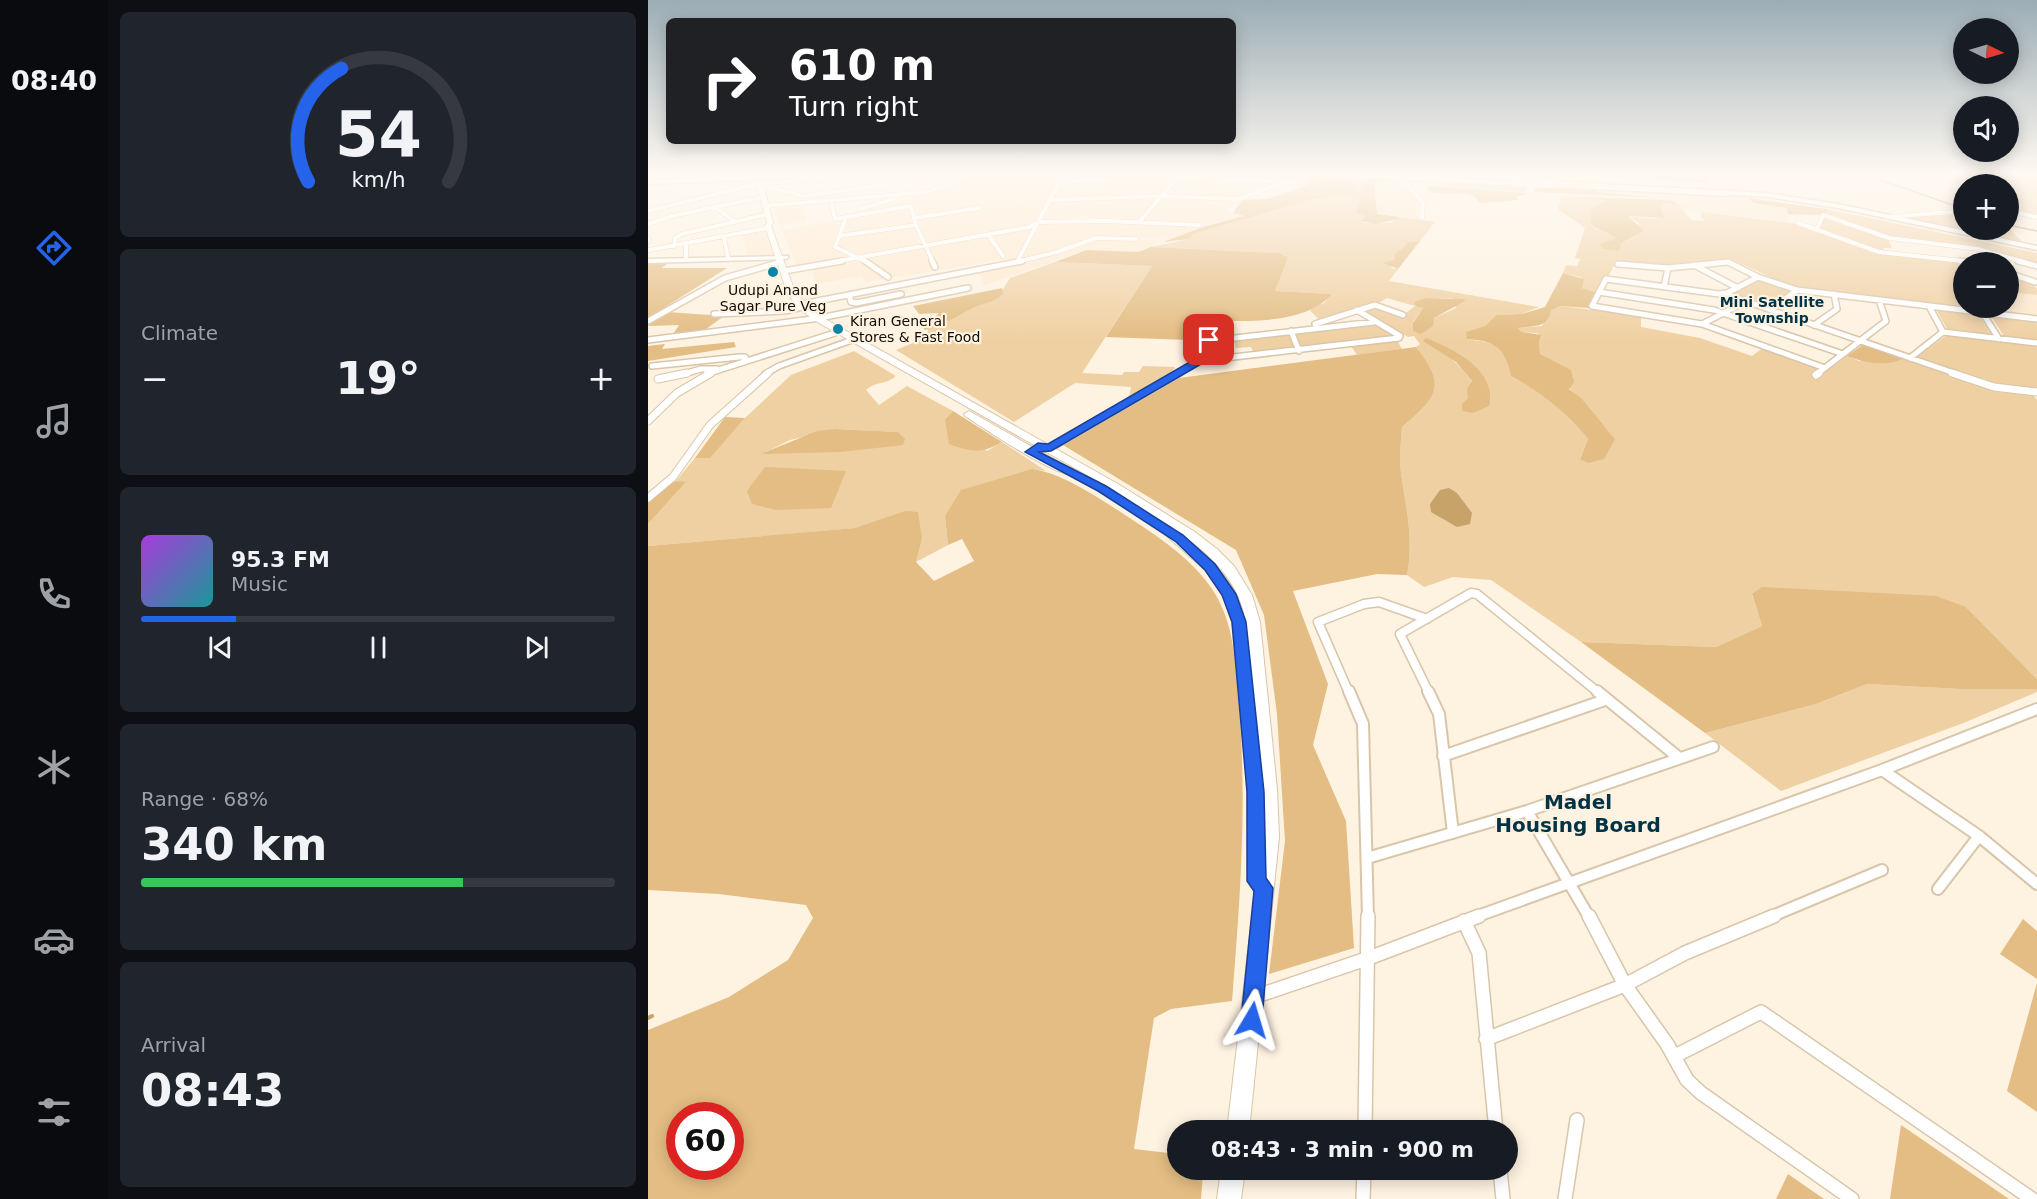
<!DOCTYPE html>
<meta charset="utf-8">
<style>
body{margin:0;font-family:"DejaVu Sans",sans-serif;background:#20242c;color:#f1f3f6;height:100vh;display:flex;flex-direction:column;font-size:22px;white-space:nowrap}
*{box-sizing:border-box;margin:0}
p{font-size:20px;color:#9ea1a6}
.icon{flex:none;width:33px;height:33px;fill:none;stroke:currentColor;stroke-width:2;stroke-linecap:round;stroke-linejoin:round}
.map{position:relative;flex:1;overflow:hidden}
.details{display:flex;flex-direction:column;gap:12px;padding:12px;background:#0d0f14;width:540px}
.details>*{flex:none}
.hud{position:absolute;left:18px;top:18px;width:570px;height:126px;border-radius:9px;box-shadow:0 3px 15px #0003;background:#202124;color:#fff;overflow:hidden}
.needle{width:39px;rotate:95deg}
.tools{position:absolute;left:1305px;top:18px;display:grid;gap:12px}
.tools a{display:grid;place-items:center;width:66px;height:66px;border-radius:50%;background:#171b24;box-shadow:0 3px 15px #0003;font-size:30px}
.speed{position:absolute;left:18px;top:1102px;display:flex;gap:12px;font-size:30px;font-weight:700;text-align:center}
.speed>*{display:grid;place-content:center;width:78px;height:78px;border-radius:50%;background:#171b24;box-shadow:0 3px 15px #0003;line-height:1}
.speed .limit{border:9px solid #d22;background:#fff;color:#111}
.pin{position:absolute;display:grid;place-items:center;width:51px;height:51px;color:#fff;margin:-26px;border-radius:12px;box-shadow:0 3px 9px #0006}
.me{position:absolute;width:66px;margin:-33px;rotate:7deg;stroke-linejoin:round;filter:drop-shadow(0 0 4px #0008)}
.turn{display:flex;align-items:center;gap:21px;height:126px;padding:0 24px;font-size:27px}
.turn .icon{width:78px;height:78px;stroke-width:2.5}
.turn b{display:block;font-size:42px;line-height:51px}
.big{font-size:45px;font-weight:800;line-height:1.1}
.details .card{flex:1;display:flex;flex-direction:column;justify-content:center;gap:9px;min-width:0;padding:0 21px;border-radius:9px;background:#20242c}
.details .dial{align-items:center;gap:0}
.dial svg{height:156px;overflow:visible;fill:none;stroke:#363941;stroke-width:7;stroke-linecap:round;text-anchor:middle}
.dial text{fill:#f1f3f6;stroke:none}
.song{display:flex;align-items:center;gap:18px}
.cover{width:72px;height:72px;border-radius:9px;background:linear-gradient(135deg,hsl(280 70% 55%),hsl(180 70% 35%))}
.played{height:6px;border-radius:3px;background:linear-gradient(90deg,#2563eb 20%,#363941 20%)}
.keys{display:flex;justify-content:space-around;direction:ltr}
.heat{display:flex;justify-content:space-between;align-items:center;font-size:33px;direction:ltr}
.charge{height:9px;border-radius:4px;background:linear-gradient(90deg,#34c759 68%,#363941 0)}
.trip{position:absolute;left:519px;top:1120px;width:351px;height:60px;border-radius:30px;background:#171b24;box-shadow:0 3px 15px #0003;font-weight:800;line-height:60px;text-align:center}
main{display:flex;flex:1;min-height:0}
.tabs{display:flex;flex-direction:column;width:108px;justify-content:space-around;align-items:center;background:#090b0e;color:#9ea1a6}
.tabs .icon{width:42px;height:42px}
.tabs .selected{color:#2563eb}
.tabs b{font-size:27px;color:#f1f3f6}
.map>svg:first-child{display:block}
</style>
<main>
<nav class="tabs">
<b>08:40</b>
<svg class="icon selected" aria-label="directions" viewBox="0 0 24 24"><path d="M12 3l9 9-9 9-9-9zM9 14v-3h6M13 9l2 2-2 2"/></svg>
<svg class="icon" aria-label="music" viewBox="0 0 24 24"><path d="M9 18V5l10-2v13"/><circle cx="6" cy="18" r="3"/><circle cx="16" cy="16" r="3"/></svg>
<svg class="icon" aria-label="phone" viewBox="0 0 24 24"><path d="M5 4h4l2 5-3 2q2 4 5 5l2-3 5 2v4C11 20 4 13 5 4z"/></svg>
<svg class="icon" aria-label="climate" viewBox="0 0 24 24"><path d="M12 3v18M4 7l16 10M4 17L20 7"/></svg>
<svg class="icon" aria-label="car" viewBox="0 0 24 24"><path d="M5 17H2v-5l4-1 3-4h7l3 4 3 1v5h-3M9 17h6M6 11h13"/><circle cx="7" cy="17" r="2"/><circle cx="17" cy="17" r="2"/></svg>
<svg class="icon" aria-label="filters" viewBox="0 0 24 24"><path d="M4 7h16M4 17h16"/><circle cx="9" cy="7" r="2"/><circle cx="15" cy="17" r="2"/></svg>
</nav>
<section class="details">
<div class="card dial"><svg viewBox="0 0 100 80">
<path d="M14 69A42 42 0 1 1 86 69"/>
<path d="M14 69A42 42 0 0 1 31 11" stroke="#2563eb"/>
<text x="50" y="56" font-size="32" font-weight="700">54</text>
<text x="50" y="72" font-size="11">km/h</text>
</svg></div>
<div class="card"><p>Climate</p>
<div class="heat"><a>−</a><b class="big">19°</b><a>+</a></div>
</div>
<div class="card">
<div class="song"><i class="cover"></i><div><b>95.3 FM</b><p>Music</p></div></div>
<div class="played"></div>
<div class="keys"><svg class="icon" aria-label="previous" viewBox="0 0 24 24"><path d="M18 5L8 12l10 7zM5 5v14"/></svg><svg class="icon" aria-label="pause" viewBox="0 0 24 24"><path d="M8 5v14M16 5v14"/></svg><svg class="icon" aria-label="next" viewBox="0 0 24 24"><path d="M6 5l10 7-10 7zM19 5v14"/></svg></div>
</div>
<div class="card"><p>Range · 68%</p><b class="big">340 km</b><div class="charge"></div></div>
<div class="card"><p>Arrival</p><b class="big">08:43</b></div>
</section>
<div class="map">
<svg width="1389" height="1199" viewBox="0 0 1389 1199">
<rect width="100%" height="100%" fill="#fef2e1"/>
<path fill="#fde9cd" d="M334,173H409L411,176L386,223L370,229L279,245L270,218L335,207L269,217L265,204L196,215L270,197Z
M418,173H630L665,174L660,186H631L588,200L578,213L598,215L579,223L558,225L453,218L395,220Z
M1048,173L1090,175L1098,191L1068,188L1063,183L1052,182Z
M724,177L752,178L772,203L770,219L729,214Z
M950,189L1101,198L1105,203L1139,208L1141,222L1036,211L1026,201L1001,195L950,192Z
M154,204L158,221L132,226L125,208Z
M260,207L265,224L195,235L202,217Z
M194,219L185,248L207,258L149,267L134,230Z
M453,222L555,227L523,239L448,237L404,253L373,260L394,223Z
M266,226L273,247L215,257L190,246L194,237Z
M383,229L370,257L218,282L214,276L168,284L164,269Z
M116,230L127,257H100L94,235Z
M449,238L519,241L490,252L439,250L337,285L330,272L376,262Z
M1361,292L1389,295V317L1358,313L1354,308H1360Z"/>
<path fill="#efd0a2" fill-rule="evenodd" d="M1335,173H1389V216L1361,210L1360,184H1338Z
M711,176H718L709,212L718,216L715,223H742L752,217L787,222L772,241C753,243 749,252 743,268L750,269L741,281L891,307L873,314L848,315L837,326L819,332V339C848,344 856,342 863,376C892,392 919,413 940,439L932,458L967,439C953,421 937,406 922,389C908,374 913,366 892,354L891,341L894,336L889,333L874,332L870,328L894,326L903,310L913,306L993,316V327L1052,338L1104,356L1115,348L1173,369L1165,375L1171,377L1199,356L1211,361L1256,358L1351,392L1385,395L1389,400V679L1318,607L1104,595L1114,626L1068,647L933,642L843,580L805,577L776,587L759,575C766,540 758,508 753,473C751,458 753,442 754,427C789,398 799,386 768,347L772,344L766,336L760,337L713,311L728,307L754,316L767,306L739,298L729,304L672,321L661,309L676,303L683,294L627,291L639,256L630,253L503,247L541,239L545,234L665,199L705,194L704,183ZM777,298H805L808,308L786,318L765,322L775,308L766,302ZM785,341L816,359L841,406C831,392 821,376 809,364C800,355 794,353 785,341Z
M807,182L876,186L878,187L877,192L801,187L799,184Z
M913,198L961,200L947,229L963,233L968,238L951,244L955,249L969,251L972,244L988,236L991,223L979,216L1005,219L1017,217L1013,210L1015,203L1030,204L1043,220L1057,221L1053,216V212L1150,224L1233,254L1315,263L1316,308H1354L1358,313L1142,286L1083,259L1015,267L968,262L960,277L954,279L948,292L934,288L933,277L915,273L918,265L929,266L932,259L927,258L937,228L910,209Z
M1178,209L1389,253V265L1332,248L1244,237L1179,215Z
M1315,213L1316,230L1361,229L1376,243L1252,217Z
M1176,217L1240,239L1244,248H1235L1237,252L1230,251L1172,230Z
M407,262L504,266L434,373L474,375L476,372H491L495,366L527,367L523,374L481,398L483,387L427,383L366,422L248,350L277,338L282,325L350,297L362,278Z
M1361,275L1383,282L1389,289V295L1361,292Z
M1109,279L1144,290L1145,292L1122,308L1082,294Z
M1288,309L1330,314L1345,337L1300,331Z
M1343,316L1389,322V342L1357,338Z
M726,324L747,336L653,348L646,332Z
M641,333L648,350L606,354L603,347L588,348L586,340Z
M1299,335L1389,345V389L1353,386L1334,378L1329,380L1266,359Z
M749,340L754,349L709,355L703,346Z
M206,351L248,376C239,385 227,381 218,390L231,405L259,386L305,411L297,419L339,451L354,442L398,471L384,469L297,516L300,545L268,562L274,539L258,511L208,528L0,546V524L37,483L28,481L47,458L62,457L97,418L143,375ZM187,429L250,432L114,454L142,440Z
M1219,684L1313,689H1389V692L1318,722L1133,791L1057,733L1168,704Z"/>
<path fill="#e3bd83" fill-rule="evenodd" d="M931,173H1081L1083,174L1059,175L1060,183L931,175Z
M662,176H711L704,183L708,186L706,194L665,199L545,234L541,239L515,242L555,227L596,216L585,213L594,200L620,199L658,186Z
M718,176L740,178L741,181L726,183L729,214L752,217L750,219L728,224L713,221L718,216L708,213Z
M779,186L877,193L878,195L868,196L870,200L833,203C827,200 830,197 823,195C808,191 794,196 780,191Z
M892,186L950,189V192L1014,198L887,192L886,190Z
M897,196L1022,200L1030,204L1015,203L1013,210L1017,218L980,216L996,231L972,244L973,248L969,251L955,249L951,244L968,238C953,225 939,235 944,208L960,200Z
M1101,198L1178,209L1179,215L1140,214L1139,208L1105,203Z
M772,241L750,269L735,263L746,260L747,254L761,242Z
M503,247L631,253L640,257L627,291L684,294C655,327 589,321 550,320L540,340L458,337L504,266L407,262L439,250L490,252Z
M22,261L14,268H79L0,318V262Z
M915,273L936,279L934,288L948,292L941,308L913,306L903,310C899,329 887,325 870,328L874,332L894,335L891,341L892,354L923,370L926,382L921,389L934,399L967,439L956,459L940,463L932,459L940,439C919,413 892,392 863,376C857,347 847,341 819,339L818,332L837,326L848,315L873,314L897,307Z
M354,288L355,294C347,302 335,303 325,308C308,316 295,326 277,330L271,324L281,321L291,313L271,314L265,306Z
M777,298L816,299L817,301L786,318L785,326L773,334L765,331V323L775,308L768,306L766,302Z
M20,312L76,316L54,332L24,336L31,325L0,326Z
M778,338C806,349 850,371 841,406L825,413L814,411V404L820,398L819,389L824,381L808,362L775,341Z
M86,342L88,347L0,361V346L17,344L14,349Z
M1216,344L1256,358C1241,367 1215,363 1199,356Z
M768,347C800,387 788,398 754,427C753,442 751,458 753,473C758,508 766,540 759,575L729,574L645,591L680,684L665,745L698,821L706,948L621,974L637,841L629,714L616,615L588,550L415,445L531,378Z
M305,411L354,442C335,454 322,452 301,444L297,419Z
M77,417L97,418L62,458H47Z
M187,429L250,432L257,439L255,445L192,452L113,454L169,431Z
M117,467L198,471L183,508L128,510L104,504L99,491Z
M384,469C412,472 453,499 477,515C508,535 546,560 566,592C586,624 587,661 590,697C600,799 592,900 584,1001L523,1009L506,1018L486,1149L529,1154L530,1170H552L555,1173L553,1199H0V1030L81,997L140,960L165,918L158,905L71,894L0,890V546L207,528L257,511L270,512L274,539L268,562L286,581L326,561L314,539L300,545L297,516L313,490ZM32,1116H82V1167H32Z
M28,481L38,482L0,524V496Z
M1114,587L1288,596L1318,607L1389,679V689H1313L1219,684L1168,704L1057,733L933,642L1068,647L1114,626L1104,594Z
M1375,919L1389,931V979L1352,954Z
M1389,983V1112L1359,1091Z
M1253,1125L1361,1199H1242Z
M1140,1174L1176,1199H1128Z"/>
<path fill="#c7a269" d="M801,488L809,493L824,513L822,524L809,527L783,512L782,504L792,490Z"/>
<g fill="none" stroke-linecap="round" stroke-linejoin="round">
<path stroke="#c7a269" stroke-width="1.5" d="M1225,173L1218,175L1316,209
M1360,225L1389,231"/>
<path stroke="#c7a269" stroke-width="4" d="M0,1018L4,1016"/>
<defs>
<path id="street-far5" d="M753,177L775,203L774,218
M411,182L472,179
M112,185L156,196L235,185L288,174
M882,193L885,179
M402,200L514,196L590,199L636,182
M183,201L187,219L263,206L268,225L285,262
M116,206L279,192L319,177L283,175
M67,207L87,222
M212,209L246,199
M0,211L109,184L193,177
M1360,211L1389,217
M1239,217L1316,211
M198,218L187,247L219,262
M266,218L331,208
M491,222L529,178L650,182
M1150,223L1231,252L1324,262
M0,224L24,216L115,197
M1169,229L1175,215L1241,238L1330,249L1376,262
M191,236L268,225
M341,236L355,256
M76,237L80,258
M0,238V241
M38,244V259
M26,246L27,238L34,234L120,214
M0,250L120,228
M185,262L382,227L390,222L416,173
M368,262L409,252L448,238L488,239
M369,262L390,222L458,221L551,225"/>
<path id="street-far4" d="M217,261L240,277
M284,261L287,267
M1312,261L1324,262
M1370,261L1389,266
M970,264L1020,268
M1046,265L1090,288
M136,271L194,261
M1360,273L1387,282
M1110,277L1079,293L1071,294L958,279L944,306L1054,324L1177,368
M1016,287L1020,268L1080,262L1110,277L1149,290L1389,319
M951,292L1066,310L1195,354
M1077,294L1309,374
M201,295L203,302L208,303L253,294
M159,303L374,261
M1281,306L1295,332
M1123,310L1149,290
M1334,312L1351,339
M66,314L137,311L155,307
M0,321L77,278L133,262
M667,324L727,305L755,315
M1054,324L1099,301
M1166,325L1189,309L1186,294
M643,331L651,351
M0,340L172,318L320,288
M561,341L567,323
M1262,358L1295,332L1389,343
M551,361L751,338L752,336L709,310
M4,366L91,357H97L99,360
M35,374L53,369H69
M58,374L190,332
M117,374L131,366L204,340
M529,374L551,361L561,341L726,322
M1169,374L1238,321L1231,300"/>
<path id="street-far3" d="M1304,373L1346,387L1389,392
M1168,375L1171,373
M10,379L39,373
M0,421L29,393L63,373
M400,449L531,373
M0,498L25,477L62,425L120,373"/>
<path id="street-far2" d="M701,693L670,622L716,604L731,602L779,619
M781,693L752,634L823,593L829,594L951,693"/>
<path id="street-far1" d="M701,691L715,724L720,917
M780,691L791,714L805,833
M949,691L1030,757
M795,756L957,700
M1234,770L1331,836L1389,884
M879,811L941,917
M719,858L879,811L1065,747
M1290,889L1331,836
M827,917L1234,770L1389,709
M1122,917L1234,870"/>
<path id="street" d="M941,916L977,985L1019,1044L1039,1080L1053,1093L1204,1199
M816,921L831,953L848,1131
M606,997L721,958L831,916
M838,1039L977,985L1037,953L1126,916
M1027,1056L1113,1012L1384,1199
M717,1131L720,916
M852,1170L855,1199
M715,1199L716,1170
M917,1199L929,1120"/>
<path id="secondary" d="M657,173L859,181L862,183L859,185L659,175Z
M849,175L900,178L903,180L900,182L847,178Z
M891,183L1080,192L1083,194L1080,196L889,186Z
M140,256V258L138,259L0,263V259Z"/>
<path id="primary" d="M97,178H101L116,187L125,223L123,226L147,292L170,315L470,484L547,532L569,549L586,566L604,595L612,622L629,789L631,837L601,1131H579L607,893L600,881V792L584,622L575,595L557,570L511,529L513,526H520L462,488L164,319L147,304L139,292L117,226L119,223L110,188L97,180ZM524,528C559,551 595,582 598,627C594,583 555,554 524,528Z
M321,411L430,473L428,475C410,479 336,428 317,416L316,414Z
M573,1170H597L593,1199H569Z"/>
<path id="highway" d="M227,173H281L0,184V180Z
M711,173H742L870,182L867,184Z
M901,181L1119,193L1190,204L1389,246V250L1190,208L1119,197L903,184Z"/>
</defs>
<use href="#street-far5" stroke="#d9c6aa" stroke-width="5"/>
<use href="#street-far4" stroke="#d9c6aa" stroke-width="8"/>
<use href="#street-far3" stroke="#d9c6aa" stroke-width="9"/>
<use href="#street-far2" stroke="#d9c6aa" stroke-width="11"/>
<use href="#street-far1" stroke="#d9c6aa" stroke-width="14"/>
<use href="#street" stroke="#d9c6aa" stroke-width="16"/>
<use href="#secondary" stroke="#d9c6aa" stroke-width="3"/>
<use href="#primary" stroke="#d9c6aa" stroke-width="2"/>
<use href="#highway" stroke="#d9c6aa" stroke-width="3"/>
<use href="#street-far5" stroke="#fff" stroke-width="4"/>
<use href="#street-far4" stroke="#fff" stroke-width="5"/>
<use href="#street-far3" stroke="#fff" stroke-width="7"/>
<use href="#street-far2" stroke="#fff" stroke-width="8"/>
<use href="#street-far1" stroke="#fff" stroke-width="10"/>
<use href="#street" stroke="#fff" stroke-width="13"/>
<use href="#secondary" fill="#fff" fill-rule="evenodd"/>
<use href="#primary" fill="#fff" fill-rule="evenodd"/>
<use href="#highway" fill="#fff" fill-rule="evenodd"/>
<defs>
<path id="highway-bridge" d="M66,177L114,175
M867,182L904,184"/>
</defs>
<use href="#highway-bridge" stroke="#d9c6aa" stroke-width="9" stroke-linecap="butt"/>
<use href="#highway-bridge" stroke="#fff" stroke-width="8"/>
</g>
<linearGradient id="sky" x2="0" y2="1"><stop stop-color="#9badb5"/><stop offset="0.51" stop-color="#fff9f2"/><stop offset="1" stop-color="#fff9f2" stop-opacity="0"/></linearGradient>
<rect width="1389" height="341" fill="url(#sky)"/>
<path fill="#2563eb" stroke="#184099" stroke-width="1.5" d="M558,339L565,340L555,363L403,451L391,452L458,486L535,535L567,564L588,594L598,622L616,792L618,878L625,888L614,1020L611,1027L604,1030L596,1027L593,1020L606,891L599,881V792L584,622L574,595L557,570L527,541L450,491L377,452L390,443L400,444L547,359Z"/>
<g fill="#0c83a9" stroke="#fef2e1" stroke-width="2">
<circle cx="125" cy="272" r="6"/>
<circle cx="190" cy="329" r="6"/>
</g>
<g text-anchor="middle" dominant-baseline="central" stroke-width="4.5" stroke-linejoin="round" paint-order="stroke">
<g font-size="14" fill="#120b04" stroke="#fef2e1">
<text x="125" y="290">Udupi Anand<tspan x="125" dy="16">Sagar Pure Veg</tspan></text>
<text x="202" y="321" text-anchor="start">Kiran General<tspan x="202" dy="16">Stores &amp; Fast Food</tspan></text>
</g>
<g font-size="14" font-weight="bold" fill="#003345" stroke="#fef2e1">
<text x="1124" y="302">Mini Satellite<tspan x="1124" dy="16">Township</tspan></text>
</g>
<g font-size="20" font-weight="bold" fill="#003345" stroke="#fef2e1">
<text x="930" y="802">Madel<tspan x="930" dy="23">Housing Board</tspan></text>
</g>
</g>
</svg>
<div class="tools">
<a><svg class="needle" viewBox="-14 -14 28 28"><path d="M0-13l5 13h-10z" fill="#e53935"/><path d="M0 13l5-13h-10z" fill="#9ea1a6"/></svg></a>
<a><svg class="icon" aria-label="sound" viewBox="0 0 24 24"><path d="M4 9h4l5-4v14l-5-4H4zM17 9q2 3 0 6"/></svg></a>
<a>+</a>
<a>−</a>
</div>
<div class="speed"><div class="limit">60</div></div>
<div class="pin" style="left:561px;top:340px;background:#d93025"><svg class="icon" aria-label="arrive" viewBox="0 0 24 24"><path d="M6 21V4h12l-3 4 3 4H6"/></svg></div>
<svg class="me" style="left:604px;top:1020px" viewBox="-20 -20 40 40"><path d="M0-17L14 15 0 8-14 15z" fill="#2563eb" stroke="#fff" stroke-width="4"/></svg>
<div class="trip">08:43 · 3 min · 900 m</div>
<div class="hud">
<div class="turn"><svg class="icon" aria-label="right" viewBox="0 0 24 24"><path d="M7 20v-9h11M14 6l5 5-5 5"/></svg><div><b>610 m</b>Turn right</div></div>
</div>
</div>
</main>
